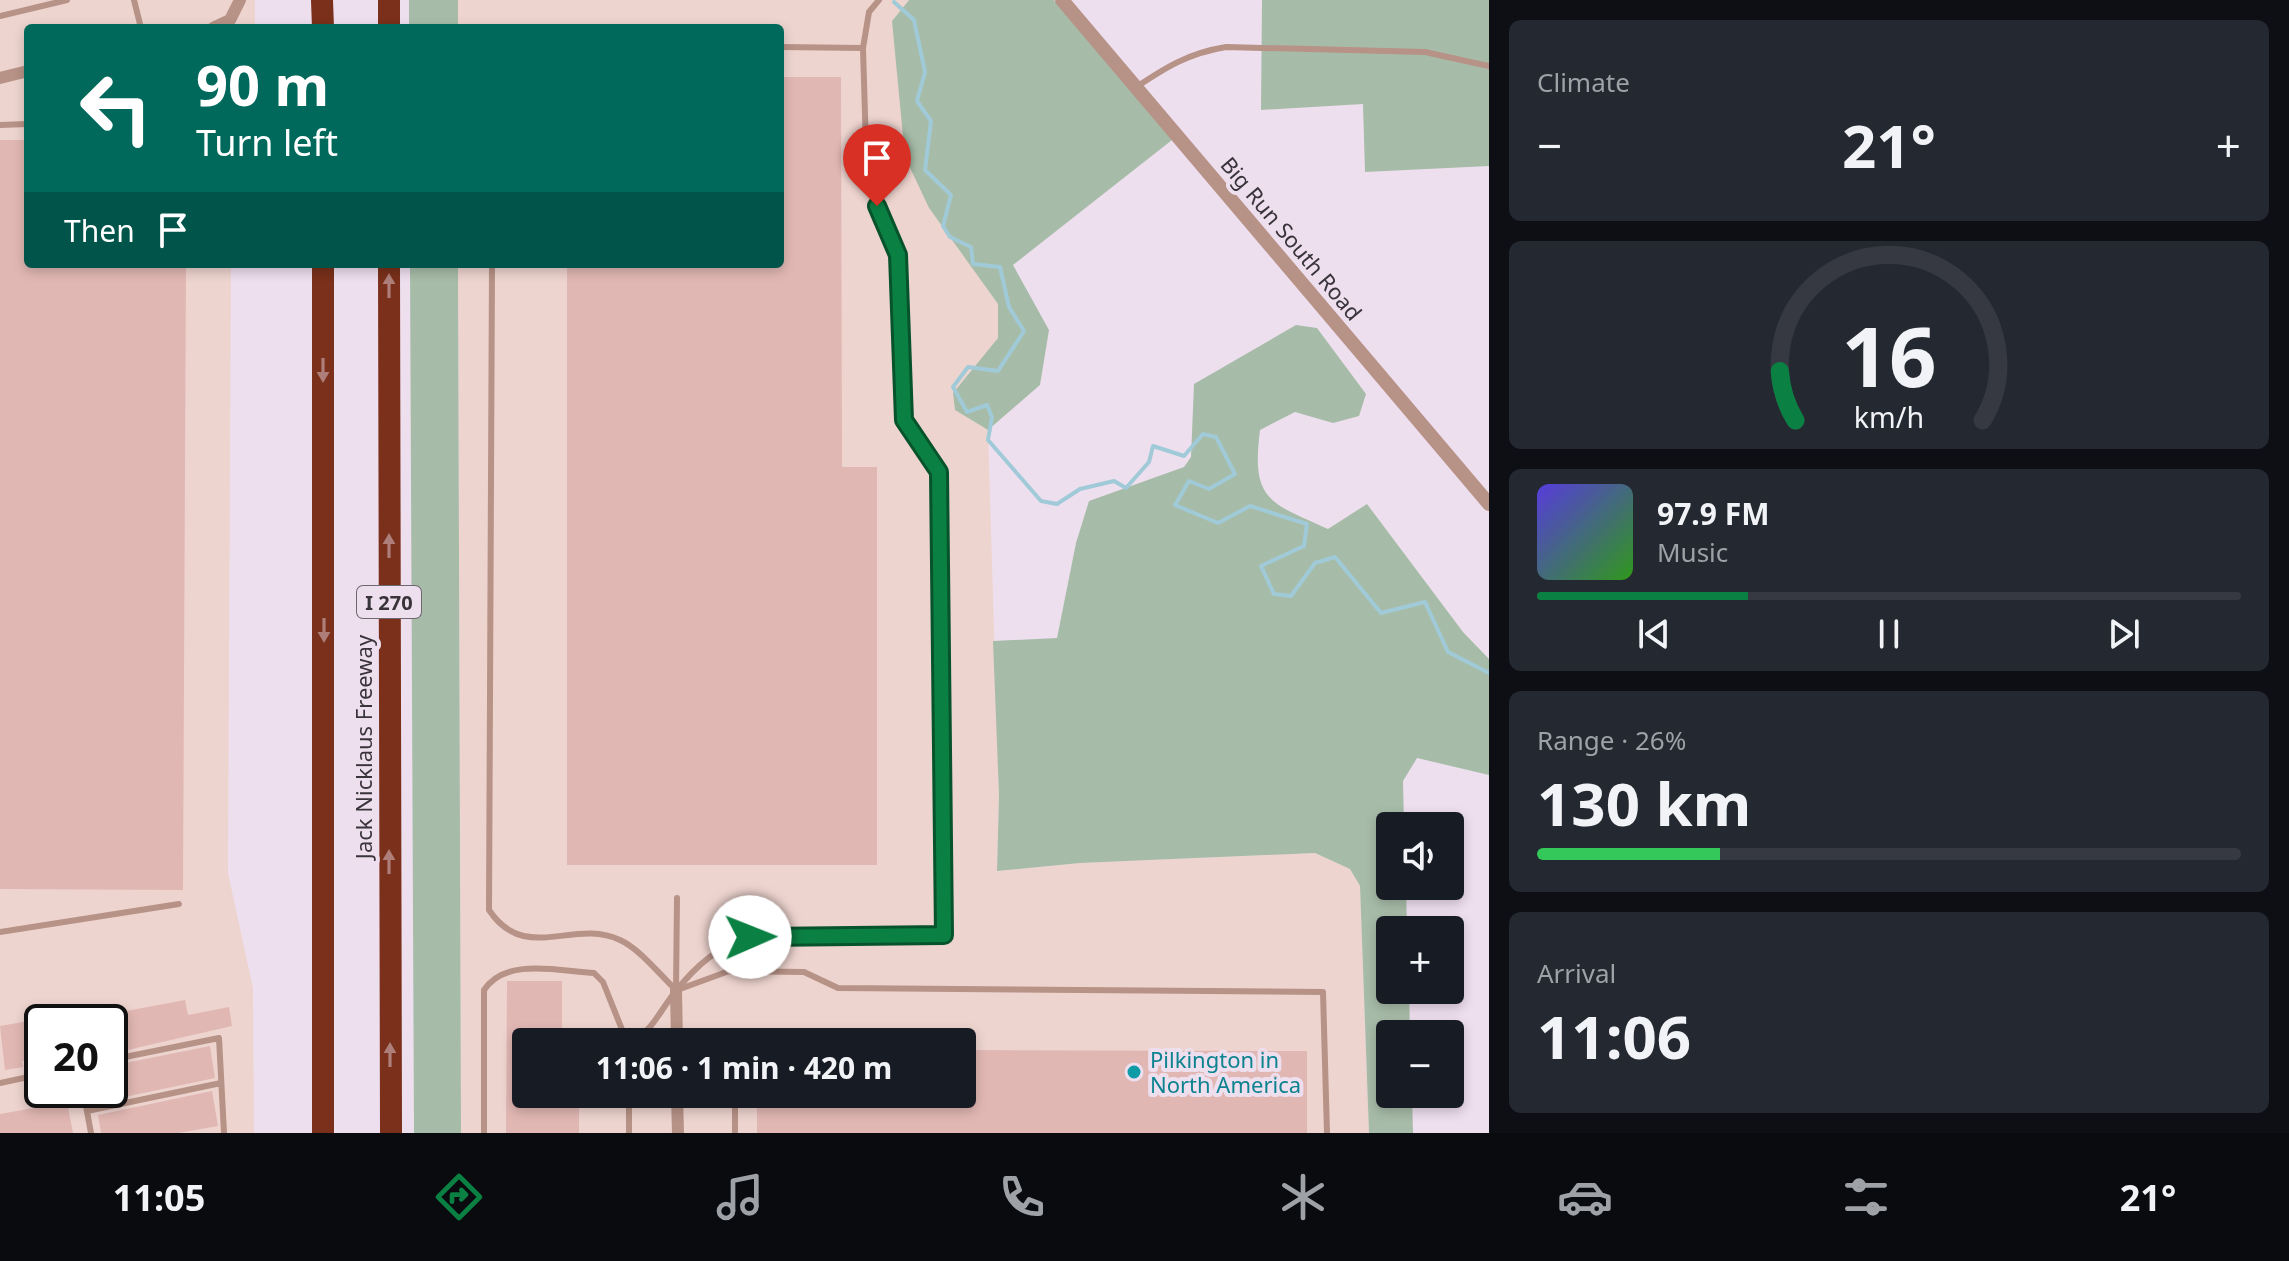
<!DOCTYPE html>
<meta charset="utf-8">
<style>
body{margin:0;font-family:"Noto Sans",sans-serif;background:#242831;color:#f1f3f6;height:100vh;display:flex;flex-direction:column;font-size:30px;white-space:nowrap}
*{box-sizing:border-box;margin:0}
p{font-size:26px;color:#9ea1a6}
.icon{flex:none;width:44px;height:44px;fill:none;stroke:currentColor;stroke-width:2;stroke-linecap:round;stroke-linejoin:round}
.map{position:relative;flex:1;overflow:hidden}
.drawer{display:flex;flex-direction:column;gap:20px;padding:20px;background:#0d0f14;width:800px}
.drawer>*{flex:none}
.guide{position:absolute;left:24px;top:24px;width:760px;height:244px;border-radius:8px;box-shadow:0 4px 12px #0003;background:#00695c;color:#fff;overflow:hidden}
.tools{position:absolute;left:1376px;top:812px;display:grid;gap:16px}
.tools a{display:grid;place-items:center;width:88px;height:88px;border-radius:8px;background:#171b24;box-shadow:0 4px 12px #0003;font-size:40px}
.speed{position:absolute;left:24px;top:1004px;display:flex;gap:16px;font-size:40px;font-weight:700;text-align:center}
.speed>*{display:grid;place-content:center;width:104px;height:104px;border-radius:50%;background:#171b24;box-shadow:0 4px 12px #0003;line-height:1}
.speed .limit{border:4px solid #111;border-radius:12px;background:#fff;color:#111}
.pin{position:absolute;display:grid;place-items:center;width:68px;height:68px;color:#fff;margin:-82px -34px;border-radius:50% 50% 50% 0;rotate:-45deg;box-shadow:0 0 8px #0007}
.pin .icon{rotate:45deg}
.me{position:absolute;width:88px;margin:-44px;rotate:89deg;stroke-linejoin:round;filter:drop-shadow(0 0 6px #0008)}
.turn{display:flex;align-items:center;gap:28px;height:168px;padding:0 40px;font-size:36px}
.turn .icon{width:104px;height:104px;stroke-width:2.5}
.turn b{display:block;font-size:56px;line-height:68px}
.then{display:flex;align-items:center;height:76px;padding:0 40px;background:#0003;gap:16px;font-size:30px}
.big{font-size:60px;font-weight:700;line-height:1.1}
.drawer .card{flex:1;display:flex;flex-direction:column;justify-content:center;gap:12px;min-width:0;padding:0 28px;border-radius:12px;background:#242831}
.drawer .dial{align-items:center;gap:0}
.dial svg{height:208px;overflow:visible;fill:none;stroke:#363941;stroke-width:7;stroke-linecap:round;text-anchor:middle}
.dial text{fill:#f1f3f6;stroke:none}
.song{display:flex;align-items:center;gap:24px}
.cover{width:96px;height:96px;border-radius:12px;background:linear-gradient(135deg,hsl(250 70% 55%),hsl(110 70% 35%))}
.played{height:8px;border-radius:4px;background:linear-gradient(90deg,#0b8043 30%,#363941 30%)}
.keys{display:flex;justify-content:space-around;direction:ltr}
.heat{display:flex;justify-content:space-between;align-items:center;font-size:44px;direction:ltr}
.charge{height:12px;border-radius:6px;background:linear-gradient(90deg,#34c759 26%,#363941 0)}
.trip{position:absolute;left:512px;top:1028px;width:464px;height:80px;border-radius:8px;background:#171b24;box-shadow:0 4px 12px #0003;font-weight:700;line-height:80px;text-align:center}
.tab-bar{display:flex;height:128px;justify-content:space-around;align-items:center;background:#090b0e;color:#9ea1a6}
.tab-bar .icon{width:56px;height:56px}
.tab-bar .selected{color:#0b8043}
.tab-bar b{font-size:36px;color:#f1f3f6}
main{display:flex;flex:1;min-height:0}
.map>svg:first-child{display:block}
</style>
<main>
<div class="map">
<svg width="1489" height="1133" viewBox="0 0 1489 1133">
<rect width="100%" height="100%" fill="#eedfef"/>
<path fill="#eed4cf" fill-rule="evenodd" d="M0,0H255V28H28V264H231L228,873L253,988L254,1133H0ZM42,1022H110V1090H42Z
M458,0H909L892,21L929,208L998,304V338L953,393L955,410L988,430L999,795L997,871L1080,863L1315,853L1350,869L1360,886L1369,1133H461L458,264H780V28H458ZM526,1042H962V1094H526Z"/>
<path fill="#a7bca8" d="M409,0H458V28H409Z
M909,0H1054L1172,140L1013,265L1049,330L1040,385L988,430L955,410L953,393L998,338V304L929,208L905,157L892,21Z
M1262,0H1489V166L1365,172L1363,104L1261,110Z
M410,264H458L461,1133H414Z
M1296,325L1317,328L1366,394L1359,416L1333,423L1295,412L1260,430C1251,501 1269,502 1328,529L1367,504L1463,632L1489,659V775L1417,758L1403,781L1404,826H1390V886H1406L1407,930H1390V990H1409L1410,1034H1390V1094H1412L1413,1133H1369L1360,886L1350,869L1315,853L1080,863L997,871L999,795L993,641L1057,638L1076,543L1089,501L1184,467L1191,457L1194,384Z"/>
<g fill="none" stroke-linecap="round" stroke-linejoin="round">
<path stroke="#a0cad7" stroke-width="4" d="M894,2L914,20L925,72L917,101L931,121L925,170L951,195L943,226L950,237L971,247L973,264L1000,267L1009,307L1024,331L998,371L968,367L953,387L967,412L987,405L992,417L988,440L1041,501L1057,504L1080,489L1114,481L1126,488L1149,462L1153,446L1184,456L1203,434L1216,437L1235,474L1209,489L1189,481L1175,505L1218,523L1250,506L1307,524L1304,546L1261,566L1274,594L1291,596L1315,563L1335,557L1381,613L1425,602L1448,652L1489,673"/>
</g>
<path fill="#e1b7b3" d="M780,77H841L842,467H877V865H567V264H780Z
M0,140H28V264H186L183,890L0,889Z
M507,981H562V1042H526V1094H579V1133H506Z
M185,1000L188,1015L229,1007L232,1026L110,1054V1014Z
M29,1021L36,1058L22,1061L23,1067L5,1070L0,1026Z
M210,1046L215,1078L96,1103L93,1090H110V1066Z
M962,1050L1307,1051V1133H757V1094H962Z
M212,1091L218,1126L178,1133H101L98,1115Z
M67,1102L73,1133H0V1114Z"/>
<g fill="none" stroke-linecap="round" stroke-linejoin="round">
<path stroke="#b79286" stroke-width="6" d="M134,0L141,28
M0,16L67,0
M780,47L863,48L869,12L879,0
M1135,88C1166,67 1189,53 1226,47L1425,52L1489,66
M0,125L28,124
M492,264L489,910C525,964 573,918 620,940C640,949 660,975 676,990
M0,932L179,904
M680,989L729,971L804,972L838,988L1323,992L1327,1133
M676,990L677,898
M632,1042C654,1029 660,1010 676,991C694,968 721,943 750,937L944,935L939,472L904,420L898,255L867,181L863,48
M110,1060L219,1038L224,1133
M0,1083L42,1074
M83,1090L91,1133
M629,1094V1133
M87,1111L221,1083
M484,1133V990C506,957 558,971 594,973L603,982L627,1042
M735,1133V1094"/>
<path stroke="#b79286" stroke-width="12" d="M213,28L230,20L240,0
M0,78L28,71
M676,990L677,1042
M677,1094L678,1133"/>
<path stroke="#b79286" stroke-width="14" d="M1062,0L1489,504"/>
<path stroke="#7a301a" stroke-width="22" d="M322,0L323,28
M389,28V0
M389,264L391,1133
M323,1133V264"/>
</g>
<defs><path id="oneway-solid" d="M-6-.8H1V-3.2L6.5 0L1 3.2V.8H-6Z" transform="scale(2)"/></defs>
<g fill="#ae7f7a">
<use href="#oneway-solid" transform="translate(389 286) rotate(-90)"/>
<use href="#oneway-solid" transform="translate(323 370) rotate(90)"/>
<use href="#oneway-solid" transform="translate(389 546) rotate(-90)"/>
<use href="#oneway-solid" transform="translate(324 630) rotate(90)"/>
<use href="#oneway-solid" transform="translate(389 862) rotate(-90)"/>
<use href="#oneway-solid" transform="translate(390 1055) rotate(-90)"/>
</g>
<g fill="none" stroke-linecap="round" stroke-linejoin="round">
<defs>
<path id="route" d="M750,937L944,935L939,472L904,420L898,255L877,206"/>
</defs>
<use href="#route" stroke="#07532c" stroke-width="20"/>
<use href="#route" stroke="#0b8043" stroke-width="14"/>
</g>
<circle fill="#0f9aa8" stroke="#eedfef" stroke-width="3" cx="1134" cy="1072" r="8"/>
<g text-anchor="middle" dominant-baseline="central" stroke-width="8" stroke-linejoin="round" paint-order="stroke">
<rect fill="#eedfef" stroke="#6f6770" stroke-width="2" x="357" y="586" width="64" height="32" rx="6"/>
<g font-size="20" font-weight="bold" fill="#39343a">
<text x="389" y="602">I 270</text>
</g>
<g font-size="22" fill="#39343a" stroke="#eedfef">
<text transform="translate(1292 238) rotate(50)">Big Run South Road</text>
<text transform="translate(363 747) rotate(-90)">Jack Nicklaus Freeway</text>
</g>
<g font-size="22" fill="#0d838f" stroke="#eedfef" text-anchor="start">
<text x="1150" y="1059">Pilkington in<tspan x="1150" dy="25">North America</tspan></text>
</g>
</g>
</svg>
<div class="tools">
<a><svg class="icon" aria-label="sound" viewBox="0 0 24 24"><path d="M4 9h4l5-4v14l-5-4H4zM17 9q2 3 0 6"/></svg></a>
<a>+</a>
<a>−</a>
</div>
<div class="speed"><div class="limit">20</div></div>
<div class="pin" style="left:877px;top:206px;background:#d93025"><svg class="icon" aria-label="arrive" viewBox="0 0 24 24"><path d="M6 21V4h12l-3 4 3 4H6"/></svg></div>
<svg class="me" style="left:750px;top:937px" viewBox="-20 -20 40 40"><circle r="19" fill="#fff"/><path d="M0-13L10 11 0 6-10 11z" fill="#0b8043"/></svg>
<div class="trip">11:06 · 1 min · 420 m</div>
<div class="guide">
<div class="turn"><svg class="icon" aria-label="left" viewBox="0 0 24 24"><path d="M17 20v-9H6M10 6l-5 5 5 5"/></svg><div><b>90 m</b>Turn left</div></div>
<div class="then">Then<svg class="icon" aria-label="arrive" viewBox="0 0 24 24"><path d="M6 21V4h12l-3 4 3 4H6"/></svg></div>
</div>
</div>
<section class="drawer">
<div class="card"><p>Climate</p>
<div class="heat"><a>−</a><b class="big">21°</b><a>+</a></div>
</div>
<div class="card dial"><svg viewBox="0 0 100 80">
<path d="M14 69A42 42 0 1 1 86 69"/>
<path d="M14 69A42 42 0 0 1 8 50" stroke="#0b8043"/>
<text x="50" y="56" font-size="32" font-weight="700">16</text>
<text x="50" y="72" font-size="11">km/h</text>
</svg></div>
<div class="card">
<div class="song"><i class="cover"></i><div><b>97.9 FM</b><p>Music</p></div></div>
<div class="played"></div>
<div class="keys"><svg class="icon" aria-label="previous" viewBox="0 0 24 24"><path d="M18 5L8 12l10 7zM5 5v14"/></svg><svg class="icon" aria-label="pause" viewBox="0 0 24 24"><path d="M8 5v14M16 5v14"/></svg><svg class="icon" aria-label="next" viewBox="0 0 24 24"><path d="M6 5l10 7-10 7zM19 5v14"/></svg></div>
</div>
<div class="card"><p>Range · 26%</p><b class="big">130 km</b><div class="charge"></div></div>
<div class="card"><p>Arrival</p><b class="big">11:06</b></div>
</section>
</main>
<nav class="tab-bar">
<b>11:05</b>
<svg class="icon selected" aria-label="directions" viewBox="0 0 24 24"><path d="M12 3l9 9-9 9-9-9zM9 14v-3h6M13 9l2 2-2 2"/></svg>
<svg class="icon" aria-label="music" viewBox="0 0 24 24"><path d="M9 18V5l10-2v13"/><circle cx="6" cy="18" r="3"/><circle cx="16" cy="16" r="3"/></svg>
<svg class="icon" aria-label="phone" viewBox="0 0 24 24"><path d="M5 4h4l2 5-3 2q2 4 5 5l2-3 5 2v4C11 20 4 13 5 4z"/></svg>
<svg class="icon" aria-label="climate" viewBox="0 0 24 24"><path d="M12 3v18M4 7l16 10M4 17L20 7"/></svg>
<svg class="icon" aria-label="car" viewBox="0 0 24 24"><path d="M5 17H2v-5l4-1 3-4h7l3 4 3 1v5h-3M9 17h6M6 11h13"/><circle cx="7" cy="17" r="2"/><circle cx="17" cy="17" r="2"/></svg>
<svg class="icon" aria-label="filters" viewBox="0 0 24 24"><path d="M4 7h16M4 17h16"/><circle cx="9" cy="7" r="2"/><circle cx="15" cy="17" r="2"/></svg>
<b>21°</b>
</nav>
